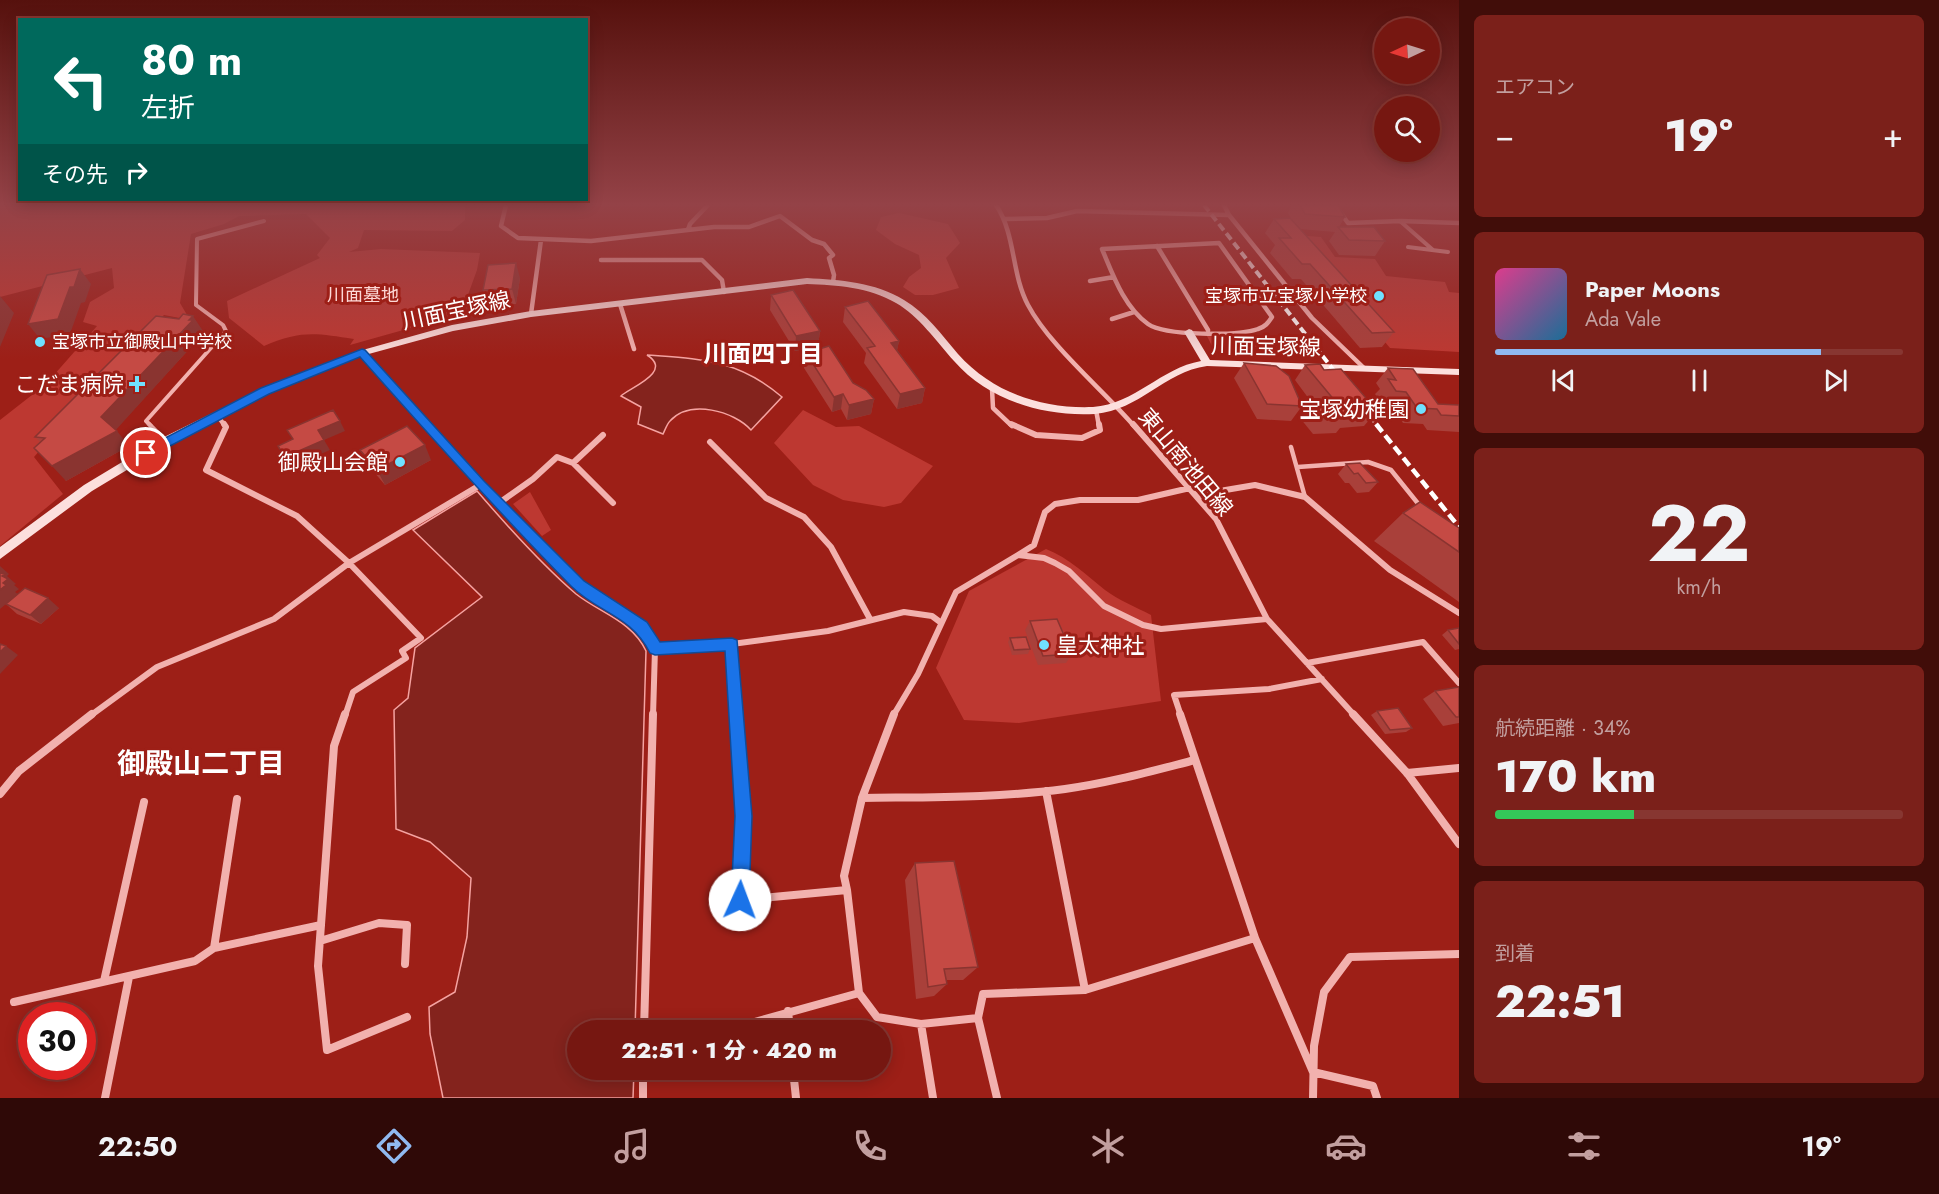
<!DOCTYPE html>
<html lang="ja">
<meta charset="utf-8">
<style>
body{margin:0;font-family:Jost,"Noto Sans JP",sans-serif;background:#7b201a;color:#f1f3f6;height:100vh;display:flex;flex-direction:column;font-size:22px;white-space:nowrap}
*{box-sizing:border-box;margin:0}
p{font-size:20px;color:#c29f9f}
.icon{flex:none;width:33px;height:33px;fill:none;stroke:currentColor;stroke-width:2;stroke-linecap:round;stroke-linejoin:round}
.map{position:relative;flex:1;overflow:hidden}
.drawer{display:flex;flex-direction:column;gap:15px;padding:15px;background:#410d09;width:480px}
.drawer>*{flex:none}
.guide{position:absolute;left:18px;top:18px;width:570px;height:183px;border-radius:0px;box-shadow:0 3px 15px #0003,0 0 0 2px #873631;background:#00695c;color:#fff;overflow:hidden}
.needle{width:39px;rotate:266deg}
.fabs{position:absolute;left:1374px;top:18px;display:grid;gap:12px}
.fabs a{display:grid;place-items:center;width:66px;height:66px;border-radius:50%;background:#761711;box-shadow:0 3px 15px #0003,0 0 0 2px #873631;font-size:30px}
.speed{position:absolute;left:18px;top:1002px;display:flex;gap:12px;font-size:30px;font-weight:700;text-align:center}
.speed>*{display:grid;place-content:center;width:78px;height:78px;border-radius:50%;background:#761711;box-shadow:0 3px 15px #0003,0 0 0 2px #873631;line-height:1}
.speed .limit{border:9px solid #d22;background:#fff;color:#111}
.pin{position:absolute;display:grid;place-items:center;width:51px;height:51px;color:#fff;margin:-26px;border:3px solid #fff;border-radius:50%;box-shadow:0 2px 6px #0007}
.me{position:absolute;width:66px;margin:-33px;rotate:2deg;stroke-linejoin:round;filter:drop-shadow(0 0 4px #0008)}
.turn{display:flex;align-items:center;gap:21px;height:126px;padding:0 24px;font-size:27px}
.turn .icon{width:78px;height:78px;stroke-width:2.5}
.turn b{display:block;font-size:42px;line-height:51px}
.then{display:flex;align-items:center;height:57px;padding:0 24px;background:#0003;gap:12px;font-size:22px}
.big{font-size:45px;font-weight:800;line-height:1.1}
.drawer .tile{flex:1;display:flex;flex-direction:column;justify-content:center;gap:9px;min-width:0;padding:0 21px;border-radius:9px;background:#7b201a}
.drawer .dial{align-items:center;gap:0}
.dial b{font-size:78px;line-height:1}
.song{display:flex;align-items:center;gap:18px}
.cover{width:72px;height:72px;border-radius:9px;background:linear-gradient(135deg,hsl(330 70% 55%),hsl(200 70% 35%))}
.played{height:6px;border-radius:3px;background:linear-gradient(90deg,#90b9f0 80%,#873631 80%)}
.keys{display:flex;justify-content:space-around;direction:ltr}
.heat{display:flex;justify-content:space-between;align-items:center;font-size:33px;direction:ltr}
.charge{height:9px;border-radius:4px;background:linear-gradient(90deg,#34c759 34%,#873631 0)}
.trip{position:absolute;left:567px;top:1020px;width:324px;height:60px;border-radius:30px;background:#761711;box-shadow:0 3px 15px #0003,0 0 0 2px #873631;font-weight:800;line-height:60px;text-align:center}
.tabs{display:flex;height:96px;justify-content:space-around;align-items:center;background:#2f0907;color:#c29f9f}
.tabs .icon{width:42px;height:42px}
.tabs .on{color:#90b9f0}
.tabs b{font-size:27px;color:#f1f3f6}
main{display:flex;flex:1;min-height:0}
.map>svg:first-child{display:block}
</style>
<main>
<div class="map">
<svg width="1459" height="1098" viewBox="0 0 1459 1098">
<rect width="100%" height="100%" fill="#9d1f17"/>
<path fill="#bd3831" d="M0,205H465V220L452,231L364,230L358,248L349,252L381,249L480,253L477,270L465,303L453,316L350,345L354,339C316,333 300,330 264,346L229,318L227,301L320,258L317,255L330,238L306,214L239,216L224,224L191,234L180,303L190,320L164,315L112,368L34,457L63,494L0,546V420L46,384L97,326L83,322L90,302L114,288L112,268L0,297Z
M899,213L948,224L960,243L946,258L959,288L933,295H915L903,287L909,277L921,268L919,255L895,244L876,230L881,217Z
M1296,235L1321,237L1335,257L1375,259L1386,276L1445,282L1449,292L1459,293V352L1390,348Z
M1207,336L1251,337L1257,347L1212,346Z
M803,410L836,427L859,426L933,466L901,503L884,507L843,500L813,485L774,443Z
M530,492L551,530L542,536L513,504Z
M1046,549C1069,558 1086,575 1105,590C1118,600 1136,607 1151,615L1161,701L1019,723L964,720L936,668L969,591Z"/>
<path fill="#84231d" stroke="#f5a3a1" stroke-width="1.5" d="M647,355C701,359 738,359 782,397L751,430C734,411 690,399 670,421C667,424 665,430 663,434L638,424L641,407L621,396C629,388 674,372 647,355Z
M477,491C508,527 540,563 576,594C600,613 632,621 646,651L635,1030H578V1070H634L633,1098H443L430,1034L429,1007L455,992L467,937L471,878L430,842L396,829L394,710L408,698L415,648L482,597L413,530Z"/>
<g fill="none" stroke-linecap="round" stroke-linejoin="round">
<path stroke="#f2b1ae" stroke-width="4" d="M1400,221L1433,250
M1408,247L1448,252
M151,426L146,421L226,331L223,325L196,305L197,239L264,221"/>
<path stroke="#f2b1ae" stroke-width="4.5" d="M149,424L165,440
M1291,447L1305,497
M1298,467L1368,462L1391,470L1420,506"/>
<path stroke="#f2b1ae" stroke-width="4.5" d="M506,205L501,226L518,238L591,241L714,227H749L780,216L812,240L824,244L833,255L829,258L834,275L833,282
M996,205C1016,235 1011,273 1028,305C1049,345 1103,390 1134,426
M1224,205L1229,215L1312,318L1364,368
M1335,205L1348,223L1400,221L1459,223
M1005,219L1047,218L1077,211L1229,215
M688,230L690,224L708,205
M1219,243L1272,317C1268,323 1265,327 1258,329C1238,336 1165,336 1148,324C1124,307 1113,275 1102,249Z
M1157,246L1208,330
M601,260H702L722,280L724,292
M1090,281L1114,277
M620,304L634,349
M531,314L541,240
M1112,319L1134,312
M362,353L427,426
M992,389L993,408L1012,426
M1096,410L1099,426
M217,415L225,426"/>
<path stroke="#f2b1ae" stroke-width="6" d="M224,424L226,427L206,470L297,516L349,563L421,638L402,651L406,658L353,692L345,716
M426,424L480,485L579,585L642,627L650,637L655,649L732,644L828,631L904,612L932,616L940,622
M1011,424L1036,435L1082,438L1100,430L1099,424
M1133,424L1216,519L1267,619L1355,716
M710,442L766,498L804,517L831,547L870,619
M573,463L603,435
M1196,495L1255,485L1305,497L1390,570L1459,613
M499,503L533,479L557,457L573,463L613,503
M1018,555L1034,545L1045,512L1055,504L1080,500H1138L1190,488
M732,644L737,716
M1307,663L1423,642L1459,683
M90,716L157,667L274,619L349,563L480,485
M653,716L655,649
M893,716L918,674L956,592L1018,555L1044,558L1055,563L1069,571L1104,606L1143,625L1161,629L1267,619
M1181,716L1174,695L1269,689L1322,679"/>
<path stroke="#f2b1ae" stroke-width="8" d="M345,714L334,746L318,966L327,1050L407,1017
M736,714L743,816L740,900L847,890L859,993L877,1017L921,1024L978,1018L983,994L1085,990L1255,938
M1180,714L1255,938L1313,1072L1373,1086L1377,1098
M1353,714L1407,773L1459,844
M1407,773L1459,768
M1046,791L1085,990
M0,794L19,771L92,714
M862,798C930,797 997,798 1065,789C1109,783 1152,771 1195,760
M847,890L844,876L862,798L894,714
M320,941L379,923L407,925L405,964
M214,948L237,799
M104,981L144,802
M14,1002L195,961L214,948L321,925
M788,1011L790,1030
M978,1018L997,1098
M921,1024L933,1098
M644,1030L653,714
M726,1030L859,993
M643,1070V1098
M793,1070L796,1098
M105,1098L129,977
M1313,1098L1314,1046L1324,992L1350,957L1459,954"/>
<path fill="#fcdfdd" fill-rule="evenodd" d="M807,278C840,280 875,282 904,300C926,313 942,335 958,354C993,393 1042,409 1093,407C1135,404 1161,368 1201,361L1184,332L1189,329L1192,330L1210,360L1459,369V375L1207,366C1164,372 1140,410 1095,414C1043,417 988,400 954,361C936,341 919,316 896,303C869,287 837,285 807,284L531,317L453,331L365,355L269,393L170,444L92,491L0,559V547L84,485L162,438L261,389L359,351L452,325L531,311Z"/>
<path stroke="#fff" stroke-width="4" stroke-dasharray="8 4" stroke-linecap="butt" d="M1204,205L1343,382
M1362,406L1378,426"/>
<path stroke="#fff" stroke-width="4.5" stroke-dasharray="10 4.5" stroke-linecap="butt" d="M1376,424L1459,527"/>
</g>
<path fill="#a9403a" d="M1292,205H1338L1345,217L1339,227L1385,241L1375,256L1339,255L1329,241L1335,232L1300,229L1394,332L1382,347L1360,348L1301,279H1292L1270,253L1275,245L1265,233L1274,219L1292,221L1288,213Z
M520,278L516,304L487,305L483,290Z
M771,295L820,331L818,346L795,351L770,310Z
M845,307L899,341L897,350L925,388L922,403L897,409L864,363L866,353L843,322Z
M179,319L203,331L201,333L202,335L115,430L129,446L66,481L40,442L35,437Z
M806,353L853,383L874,399L871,414L847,420L841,409L832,412L804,368Z
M1244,363L1302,406L1291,421L1257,419L1234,378Z
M1305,365L1324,370L1377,411L1364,426L1340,428L1336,433L1313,434L1300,418L1312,403L1295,380Z
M1388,368L1438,404L1459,405V432L1427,430L1423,424L1403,423L1393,407L1383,406L1375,394L1380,389L1376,383Z
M360,450L431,460L385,485L368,465Z
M1346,464L1378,482L1369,492L1357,493L1349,483H1345L1338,474Z
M1403,513L1459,528V602L1374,541Z
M6,604L59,608L41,624L17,614Z
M1030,621L1072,654L1066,663L1038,665L1025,630Z
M1459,628V649L1455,650L1442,635L1448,630Z
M1010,638L1030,649L1028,654L1012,655L1008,642Z
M1459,687V723L1443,726L1423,699L1435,691Z
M1377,711L1412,728L1406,732L1385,734L1371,715Z
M915,863L978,967L963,980H947V984L934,996L916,999L905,880Z"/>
<path fill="#8a3430" d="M516,263L520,278L516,304L512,289Z
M80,269L91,284L85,302L81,303L70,334L40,339L28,324L70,287Z
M0,296L14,313L0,347Z
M193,316L203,331L201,333L202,335L114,432L101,417Z
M820,331L818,346L795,351L796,336Z
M899,341L896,356L891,343Z
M925,388L922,403L897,409L900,394Z
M843,394L841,409L832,412L834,397Z
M874,399L871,414L847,420L849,405Z
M340,421L345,431L324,440L330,450L291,467L285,457L318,430Z
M117,431L129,446L66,481L52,466Z
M425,445L431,460L385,485L377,470Z
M0,566L9,574L7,576L16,584L14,585L19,589L15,592L18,594L0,609V590L3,583L0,577Z
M48,598L59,608L41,624L30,615Z
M6,646L18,655L0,674V652Z"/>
<path fill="#c54a44" stroke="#8a3430" stroke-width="1.5" d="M1300,205H1338L1345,217L1305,214Z
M1290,218L1394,332L1372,333L1310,264H1302L1279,238H1291L1274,219Z
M1338,227H1374L1385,241L1349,240Z
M516,263L512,289L483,290L488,265Z
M80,269L74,287H70L58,319L28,324L47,275Z
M793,290L820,331L796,336L771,295Z
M868,301L899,341L891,343L925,388L900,394L867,348L875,346L845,307Z
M183,314L193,316L189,320H193L101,417L117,431L52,466L34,448L45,438L35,437L156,316L179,319Z
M829,346L853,383L866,390L874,399L849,405L843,394L834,397L806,353Z
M1244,363L1276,366L1289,376L1302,406L1267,404Z
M1320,364L1324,370L1341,369L1377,411L1345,413L1348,418L1325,419L1312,403L1335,401L1305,365Z
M1388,368L1413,369L1438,404L1459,405V416L1441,415L1437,409L1417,408L1406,392L1396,391L1388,379L1396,380Z
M333,410L340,421L318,430L324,440L285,457L278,446L293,439L287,430Z
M407,426L425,445L377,470L360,450Z
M1360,463L1378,482L1366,483L1358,473L1354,474L1346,464Z
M1420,502L1459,528V552L1403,513Z
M0,573L5,574L2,576L8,579L3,583L6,585L0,590Z
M25,588L48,598L30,615L6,604Z
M1057,619L1072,654L1043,656L1030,621Z
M1459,628V644L1448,630Z
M1026,637L1030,649L1014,650L1010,638Z
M0,644L6,646L0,652Z
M1459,687V717H1456L1435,691Z
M1398,708L1412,728L1390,730L1377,711Z
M954,861L978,967L944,969L947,984L928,987L915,863Z"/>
<linearGradient id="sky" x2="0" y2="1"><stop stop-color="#56110d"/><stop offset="0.57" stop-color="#944247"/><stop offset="1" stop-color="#944247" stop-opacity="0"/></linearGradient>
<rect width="1459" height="359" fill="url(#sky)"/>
<path fill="#1a73e8" stroke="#114b97" stroke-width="1.5" d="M362,349L365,350L484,481L584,581L647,622L660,642L732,638L737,640L752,816L749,900L747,907L740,909L734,907L731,900L735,816L725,651L655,655L650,653C631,615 598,613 571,586C498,512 429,435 360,357L269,394L151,456L146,457L140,453L142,450L261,388Z"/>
<g fill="#70e1ff" stroke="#9d1f17" stroke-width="2">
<circle cx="1379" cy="296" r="6"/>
<circle cx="40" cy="342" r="6"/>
<path d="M134 375h6v6h6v6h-6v6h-6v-6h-6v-6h6z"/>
<circle cx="1421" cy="409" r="6"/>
<circle cx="400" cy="462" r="6"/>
<circle cx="1044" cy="645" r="6"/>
</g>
<g text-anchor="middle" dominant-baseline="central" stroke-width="6" stroke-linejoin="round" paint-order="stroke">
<g font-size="18" fill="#fdd8d6" stroke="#9d1f17">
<text x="363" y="295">川面墓地</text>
</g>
<g font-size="18" fill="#fff" stroke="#9d1f17" text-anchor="end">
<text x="1367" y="296">宝塚市立宝塚小学校</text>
<text x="52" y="342" text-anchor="start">宝塚市立御殿山中学校</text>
</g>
<g font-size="22" fill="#fff" stroke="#9d1f17">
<text transform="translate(456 310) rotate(-12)">川面宝塚線</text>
<text transform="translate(1266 346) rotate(1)">川面宝塚線</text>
<text transform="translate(1186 462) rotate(50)">東山南池田線</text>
</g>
<g font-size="22" fill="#fff" stroke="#9d1f17" text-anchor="end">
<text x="124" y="384">こだま病院</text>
<text x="1409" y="409">宝塚幼稚園</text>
<text x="388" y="462">御殿山会館</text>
<text x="1056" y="645" text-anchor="start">皇太神社</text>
</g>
<g font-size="24" font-weight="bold" fill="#fff" stroke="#9d1f17">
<text x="763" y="353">川面四丁目</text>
</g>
<g font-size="28" font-weight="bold" fill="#fff" stroke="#9d1f17">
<text x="201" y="763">御殿山二丁目</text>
</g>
</g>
</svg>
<div class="fabs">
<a><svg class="needle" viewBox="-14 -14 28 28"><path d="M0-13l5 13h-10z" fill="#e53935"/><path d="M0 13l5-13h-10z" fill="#c29f9f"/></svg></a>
<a><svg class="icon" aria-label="search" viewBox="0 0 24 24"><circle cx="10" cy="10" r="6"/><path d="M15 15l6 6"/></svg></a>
</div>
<div class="speed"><div class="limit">30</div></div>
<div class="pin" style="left:146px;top:453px;background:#d93025"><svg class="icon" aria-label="arrive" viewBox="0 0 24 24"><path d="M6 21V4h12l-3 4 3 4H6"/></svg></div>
<svg class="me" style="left:740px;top:900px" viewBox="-20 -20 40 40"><circle r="19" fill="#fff"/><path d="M0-13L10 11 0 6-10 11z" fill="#1a73e8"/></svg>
<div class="trip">22:51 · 1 分 · 420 m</div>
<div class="guide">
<div class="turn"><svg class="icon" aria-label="left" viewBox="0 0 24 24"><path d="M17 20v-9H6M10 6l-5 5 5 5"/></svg><div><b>80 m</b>左折</div></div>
<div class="then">その先<svg class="icon" aria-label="right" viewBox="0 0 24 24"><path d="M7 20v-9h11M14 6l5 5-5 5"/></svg></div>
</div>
</div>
<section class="drawer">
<div class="tile"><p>エアコン</p>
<div class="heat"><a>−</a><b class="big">19°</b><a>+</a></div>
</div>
<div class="tile">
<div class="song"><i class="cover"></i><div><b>Paper Moons</b><p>Ada Vale</p></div></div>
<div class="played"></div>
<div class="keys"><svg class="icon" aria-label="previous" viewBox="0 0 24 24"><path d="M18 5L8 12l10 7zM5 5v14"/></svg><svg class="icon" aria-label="pause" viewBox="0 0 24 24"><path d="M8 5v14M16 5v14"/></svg><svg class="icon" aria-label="next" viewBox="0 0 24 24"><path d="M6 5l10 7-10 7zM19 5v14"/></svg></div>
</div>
<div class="tile dial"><b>22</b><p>km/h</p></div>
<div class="tile"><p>航続距離 · 34%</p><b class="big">170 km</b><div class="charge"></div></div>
<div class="tile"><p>到着</p><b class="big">22:51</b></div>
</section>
</main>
<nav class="tabs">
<b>22:50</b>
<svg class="icon on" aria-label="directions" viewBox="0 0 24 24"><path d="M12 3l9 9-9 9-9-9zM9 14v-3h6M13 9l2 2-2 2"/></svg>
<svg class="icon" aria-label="music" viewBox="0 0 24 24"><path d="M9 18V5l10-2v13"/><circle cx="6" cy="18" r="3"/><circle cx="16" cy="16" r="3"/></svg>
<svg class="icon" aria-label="phone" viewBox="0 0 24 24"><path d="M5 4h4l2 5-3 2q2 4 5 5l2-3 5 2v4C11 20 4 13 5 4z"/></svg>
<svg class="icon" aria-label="climate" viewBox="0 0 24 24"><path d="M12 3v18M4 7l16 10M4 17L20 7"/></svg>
<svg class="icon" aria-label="car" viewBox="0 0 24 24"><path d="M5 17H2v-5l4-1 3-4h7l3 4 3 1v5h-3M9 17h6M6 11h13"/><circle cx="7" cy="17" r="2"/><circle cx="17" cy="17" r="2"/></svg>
<svg class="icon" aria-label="filters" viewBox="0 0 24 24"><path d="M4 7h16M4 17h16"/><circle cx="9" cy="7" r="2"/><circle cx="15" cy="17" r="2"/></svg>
<b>19°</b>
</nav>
